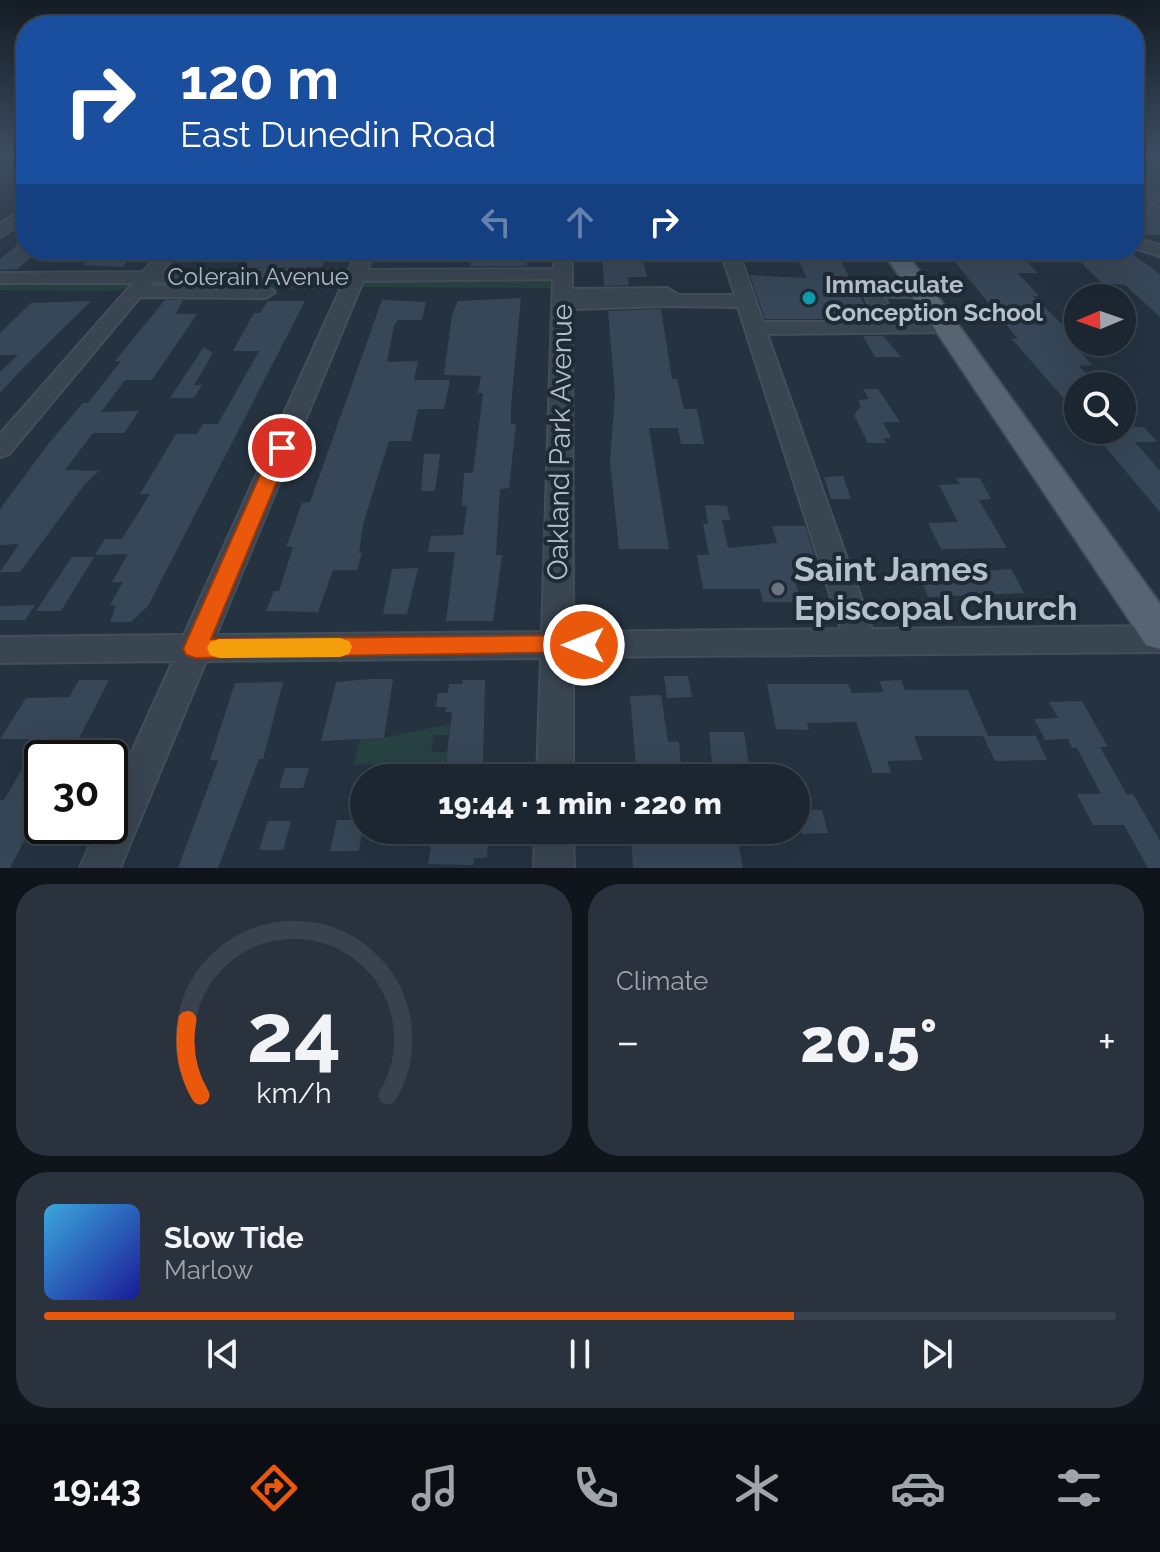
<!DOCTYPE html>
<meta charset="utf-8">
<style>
body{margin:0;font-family:Raleway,sans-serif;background:#29323d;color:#f1f3f6;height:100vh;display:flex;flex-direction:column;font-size:30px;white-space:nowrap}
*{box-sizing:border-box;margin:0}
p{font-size:26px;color:#a0a5ab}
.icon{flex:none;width:44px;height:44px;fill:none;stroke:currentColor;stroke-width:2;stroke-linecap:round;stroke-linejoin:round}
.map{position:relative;height:868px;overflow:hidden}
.side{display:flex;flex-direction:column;gap:16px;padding:16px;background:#0f151b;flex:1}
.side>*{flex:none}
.hud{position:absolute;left:16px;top:16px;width:1128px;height:244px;border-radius:32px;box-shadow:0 8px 32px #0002,0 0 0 2px #3a434d;background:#1a4fa0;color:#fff;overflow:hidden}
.needle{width:52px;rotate:268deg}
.buttons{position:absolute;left:1064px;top:284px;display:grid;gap:16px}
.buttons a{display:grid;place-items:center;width:72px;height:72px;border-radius:50%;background:#1c2631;box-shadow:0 8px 32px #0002,0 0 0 2px #3a434d;font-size:40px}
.speed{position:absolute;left:24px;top:740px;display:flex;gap:16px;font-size:40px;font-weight:700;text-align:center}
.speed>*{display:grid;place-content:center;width:104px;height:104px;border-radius:50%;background:#1c2631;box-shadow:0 8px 32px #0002,0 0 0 2px #3a434d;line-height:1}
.speed .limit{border:4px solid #111;border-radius:12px;background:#fff;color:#111}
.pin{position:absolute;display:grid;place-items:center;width:68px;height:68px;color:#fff;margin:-34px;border:4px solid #fff;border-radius:50%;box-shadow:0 2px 8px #0007}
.me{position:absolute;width:88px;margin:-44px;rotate:270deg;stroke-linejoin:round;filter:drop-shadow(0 0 6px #0008)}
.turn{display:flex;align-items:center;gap:28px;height:168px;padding:0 32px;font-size:36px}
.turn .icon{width:104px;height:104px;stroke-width:2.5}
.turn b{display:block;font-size:56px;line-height:68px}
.lanes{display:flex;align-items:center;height:76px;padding:0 32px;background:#0003;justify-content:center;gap:40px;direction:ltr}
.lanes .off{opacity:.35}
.big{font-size:60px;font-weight:800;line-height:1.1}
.side .card{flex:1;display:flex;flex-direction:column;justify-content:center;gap:12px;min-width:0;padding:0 28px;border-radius:32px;background:#29323d}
.side .dial{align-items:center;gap:0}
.dial svg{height:208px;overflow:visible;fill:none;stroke:#3a434d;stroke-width:7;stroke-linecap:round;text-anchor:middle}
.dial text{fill:#f1f3f6;stroke:none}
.song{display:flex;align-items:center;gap:24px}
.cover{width:96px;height:96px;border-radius:12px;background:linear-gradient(135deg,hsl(200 70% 55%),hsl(240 70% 35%))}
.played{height:8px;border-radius:4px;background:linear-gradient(90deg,#ea580c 70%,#3a434d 70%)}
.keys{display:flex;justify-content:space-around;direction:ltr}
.heat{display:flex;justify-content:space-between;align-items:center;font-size:44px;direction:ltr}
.side .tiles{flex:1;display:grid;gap:16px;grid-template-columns:1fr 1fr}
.card:last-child{grid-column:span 2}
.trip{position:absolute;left:350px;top:764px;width:460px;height:80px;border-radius:40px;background:#1c2631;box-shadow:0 8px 32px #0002,0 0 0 2px #3a434d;font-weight:800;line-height:80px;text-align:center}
.tab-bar{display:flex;height:128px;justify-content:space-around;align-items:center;background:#0b0f14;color:#a0a5ab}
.tab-bar .icon{width:56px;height:56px}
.tab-bar .active{color:#ea580c}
.tab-bar b{font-size:36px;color:#f1f3f6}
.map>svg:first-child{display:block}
</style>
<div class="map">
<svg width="1160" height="868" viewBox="0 0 1160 868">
<rect width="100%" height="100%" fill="#253341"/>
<path fill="#274142" d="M1134,156H1160V201L1147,202L1134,195Z
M552,277V288L358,287L360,278Z
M131,278L134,283L118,291L0,290V279Z
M152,280L346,281L338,288L331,289H150L147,284Z
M449,724V735H434L431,752H447L445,762L353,765L360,739L384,738Z"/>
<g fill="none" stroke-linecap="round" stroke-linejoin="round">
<path stroke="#172b40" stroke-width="3" d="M1155,156L1160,160"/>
</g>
<path fill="#374757" d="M1134,175L1160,192V205L1134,189Z
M1134,208L1160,225V235H1134Z
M26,237V250H39L18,269L0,270V259Z
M98,250H138L122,267L82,265Z
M311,250H330L322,267L244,268L252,255H309Z
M474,250H528L527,266H470Z
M793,250H835L872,319H765L750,275L807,278Z
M1100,250H1127L1160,274V317L1125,285L1102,283L1072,254H1105Z
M946,251H966L973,258H1023L1038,273H1018L1039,296H1033L1065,327H1078V349L1092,365L1079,366L1097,386H1078V415L1012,339H1018Z
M641,252L647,277H628L629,285L604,286L602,253Z
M521,298L511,405V424H516L509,488L500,489L496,555H502L493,621H446L455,552H428L431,536L463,535L467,506H462L464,473H473L483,393H478L481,376L444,375L452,315L458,301Z
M165,300H183L176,314H197L152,380H125L101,412L139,411L124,433H93L65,470L99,471L85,484L20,572H0L19,544L0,545V509L49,443L83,403H88L121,361H115Z
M382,300L426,302L422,320H398L394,325L387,362L418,361L414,380H450L444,409H418L411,441H389L363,524L359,553H362L357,570H333L318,612L266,611L274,591H279L293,547H286L296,520L302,503L310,502Z
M91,301L22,369L0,393V372L18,355H0V333L31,303Z
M268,301H305L148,606L131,622H110L116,606L110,605L123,582H112L128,554L95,555L105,539H122L150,494H140L176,434H197L203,424H218L259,351H233L254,313H260Z
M661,309L672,379H677L684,409H697L704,444H681L678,428H649L669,549H619L610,462L615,394L608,311Z
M863,336H883L901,357H875Z
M204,347L213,353L194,385H202L194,398H170Z
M863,389H878L900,422H883L891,438H883L886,443H868L854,415L861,406L858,400L869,399Z
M1122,427H1144L1157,442H1135L1160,471V512L1091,430Z
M424,454H440L435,491H421Z
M843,476L851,499H831L824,477Z
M956,478H980L991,499L979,500L1007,548L941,549L928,523L958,522L939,485L960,484Z
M705,505L727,506L730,520H722L728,548L777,543L772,526H805L821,577H794L801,602H763L760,589H703L697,555H709L703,524H708Z
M72,557H94L61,611H36Z
M418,568L407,614H383L392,569Z
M1011,569L1024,593L928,597L922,582H941L940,578L955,579L954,576L972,572Z
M35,605L25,620H0V606Z
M664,676H688L692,697L667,698Z
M370,679H393L384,738L321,741L336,682Z
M79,680H109L69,758H42V824H33L10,868H0V800H4L28,759H23L35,739H0L26,698L69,697Z
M463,680H485L483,762H480L478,778H444L452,712H445L446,707H436L438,693H448L449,684H462Z
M901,680L905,690H968L988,736H1036L1047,760L995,761L983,736H914L923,760L887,761L891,773H873L856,722L807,723L809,730L776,729L767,684H848L852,693L884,692L879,681Z
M283,682L263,759H259L218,868H178L218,760H210L235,683Z
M661,695L668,742H679L682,778L637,777L630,696Z
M1082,701L1108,747H1100L1127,795L1133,794L1160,841V868H1148L1124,825H1093L1077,794H1101L1077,748H1072L1068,739L1045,740L1034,719L1058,718L1049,702Z
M709,732H744L750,772H713Z
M285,768H309L303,788H279Z
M797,810H822L828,833L802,834Z
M337,820H364L359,851H330Z
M268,821H291L283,850H259Z
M433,830H489L487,858H474L473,865L428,864Z
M631,830H705L707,842L738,841L743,868H633Z"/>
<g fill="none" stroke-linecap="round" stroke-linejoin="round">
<defs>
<path id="minor" d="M1134,192L1160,209V222L1134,204Z
M26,207V220L0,237V224Z
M1134,238L1160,245V256L1134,248Z
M162,250H180L162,271L349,270L358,250H376L367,270L554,269V250H572V289L667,288L678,295H735L720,250H738L763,322H877L863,292L865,288L928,287L930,291L921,297H884L897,322H947L954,324L957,328L954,332L767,334L872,629L1160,626V652L573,657V778H537L541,658L206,661L120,868H80L98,826H110V800L173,661L0,663V637L184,635L344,281L153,282L150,286H266L275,292L266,298L140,297L9,454L0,457V434L133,283H0V273L143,272ZM553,279L542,632L216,635L363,281ZM666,306L738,307L841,629L573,632L572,309Z
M535,830H573L574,868H534Z"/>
<path id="major" d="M882,250H904L1160,604V649L1146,645Z"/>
</defs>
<use href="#minor" stroke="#434e5a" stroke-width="4"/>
<use href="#major" stroke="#434e5a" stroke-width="4"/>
<use href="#minor" fill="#394551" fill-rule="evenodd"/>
<use href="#major" fill="#576471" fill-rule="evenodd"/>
</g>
<linearGradient id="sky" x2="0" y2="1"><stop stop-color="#141c24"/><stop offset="0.56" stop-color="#405065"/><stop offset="1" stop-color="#405065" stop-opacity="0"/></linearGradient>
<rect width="1160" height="278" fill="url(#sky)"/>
<path fill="#ea580c" stroke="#983908" stroke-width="2" d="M282,442L291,448L211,639L584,635L593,638L596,645L593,652L195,658L186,655L183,649L272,448Z"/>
<path fill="#f59e0b" d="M340,638L349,641L352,647L349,654L340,657L219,658L210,655L207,648L210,642L219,639Z"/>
<circle fill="#0f9aa8" stroke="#1e2a36" stroke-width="3" cx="809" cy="298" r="8"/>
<circle fill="#6b7280" stroke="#1e2a36" stroke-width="3" cx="778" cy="589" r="8"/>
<g text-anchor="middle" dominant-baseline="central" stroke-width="8" stroke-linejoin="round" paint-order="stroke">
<g font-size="24" fill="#b6c0cb" stroke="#1e2a36">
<text x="258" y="276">Colerain Avenue</text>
</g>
<g font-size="24" font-weight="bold" fill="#b6c0cb" stroke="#1e2a36" text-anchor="start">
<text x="825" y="284">Immaculate<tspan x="825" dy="28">Conception School</tspan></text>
</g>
<g font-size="28" fill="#b6c0cb" stroke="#1e2a36">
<text transform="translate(560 442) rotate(-89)">Oakland Park Avenue</text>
</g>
<g font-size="34" font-weight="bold" fill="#b6c0cb" stroke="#1e2a36" text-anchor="start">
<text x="794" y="569">Saint James<tspan x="794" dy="39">Episcopal Church</tspan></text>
</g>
</g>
</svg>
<div class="buttons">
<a><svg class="needle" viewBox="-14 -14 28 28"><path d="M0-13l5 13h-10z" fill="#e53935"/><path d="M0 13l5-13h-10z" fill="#a0a5ab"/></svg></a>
<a><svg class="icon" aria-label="search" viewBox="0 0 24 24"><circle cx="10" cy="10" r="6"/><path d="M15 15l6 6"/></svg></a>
</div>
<div class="speed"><div class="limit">30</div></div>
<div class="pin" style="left:282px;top:448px;background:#d93025"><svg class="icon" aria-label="arrive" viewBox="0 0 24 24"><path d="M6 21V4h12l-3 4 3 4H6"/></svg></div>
<svg class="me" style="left:584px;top:645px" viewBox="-20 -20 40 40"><circle r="17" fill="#ea580c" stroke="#fff" stroke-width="3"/><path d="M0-11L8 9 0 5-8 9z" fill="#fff"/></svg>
<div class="trip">19:44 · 1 min · 220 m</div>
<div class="hud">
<div class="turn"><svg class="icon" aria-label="right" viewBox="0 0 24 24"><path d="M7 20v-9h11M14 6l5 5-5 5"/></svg><div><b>120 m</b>East Dunedin Road</div></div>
<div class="lanes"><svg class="icon off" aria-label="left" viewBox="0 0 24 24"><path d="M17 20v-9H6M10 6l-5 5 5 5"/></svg><svg class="icon off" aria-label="ahead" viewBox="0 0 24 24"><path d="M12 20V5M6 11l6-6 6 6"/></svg><svg class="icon" aria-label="right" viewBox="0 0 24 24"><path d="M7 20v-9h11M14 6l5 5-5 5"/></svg></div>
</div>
</div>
<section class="side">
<div class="tiles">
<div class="card dial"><svg viewBox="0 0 100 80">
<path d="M14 69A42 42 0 1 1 86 69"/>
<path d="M14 69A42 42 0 0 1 9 40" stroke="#ea580c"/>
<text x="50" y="56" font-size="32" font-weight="700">24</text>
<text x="50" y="72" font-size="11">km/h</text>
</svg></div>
<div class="card"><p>Climate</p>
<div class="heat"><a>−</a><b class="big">20.5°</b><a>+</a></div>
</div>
<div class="card">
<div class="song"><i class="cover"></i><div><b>Slow Tide</b><p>Marlow</p></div></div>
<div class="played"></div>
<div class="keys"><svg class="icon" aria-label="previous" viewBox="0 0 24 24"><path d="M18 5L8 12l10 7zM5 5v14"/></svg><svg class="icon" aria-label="pause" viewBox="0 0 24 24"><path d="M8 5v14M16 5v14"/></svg><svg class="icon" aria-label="next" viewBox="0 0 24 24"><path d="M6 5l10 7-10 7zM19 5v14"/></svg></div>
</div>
</div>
</section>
<nav class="tab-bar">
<b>19:43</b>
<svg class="icon active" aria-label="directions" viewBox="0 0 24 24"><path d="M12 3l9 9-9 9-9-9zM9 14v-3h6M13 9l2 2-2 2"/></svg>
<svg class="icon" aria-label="music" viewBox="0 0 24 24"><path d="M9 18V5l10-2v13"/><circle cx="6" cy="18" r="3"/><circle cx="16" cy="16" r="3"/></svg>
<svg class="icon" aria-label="phone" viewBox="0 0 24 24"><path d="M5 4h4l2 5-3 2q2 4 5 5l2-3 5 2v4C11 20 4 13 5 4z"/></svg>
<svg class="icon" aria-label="climate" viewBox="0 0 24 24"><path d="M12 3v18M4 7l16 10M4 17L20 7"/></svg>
<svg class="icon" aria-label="car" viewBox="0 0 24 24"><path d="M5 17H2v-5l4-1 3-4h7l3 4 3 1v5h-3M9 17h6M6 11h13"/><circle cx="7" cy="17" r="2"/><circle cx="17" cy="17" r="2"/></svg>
<svg class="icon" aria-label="filters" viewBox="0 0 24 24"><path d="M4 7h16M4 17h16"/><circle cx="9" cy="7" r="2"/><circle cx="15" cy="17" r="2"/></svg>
</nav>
